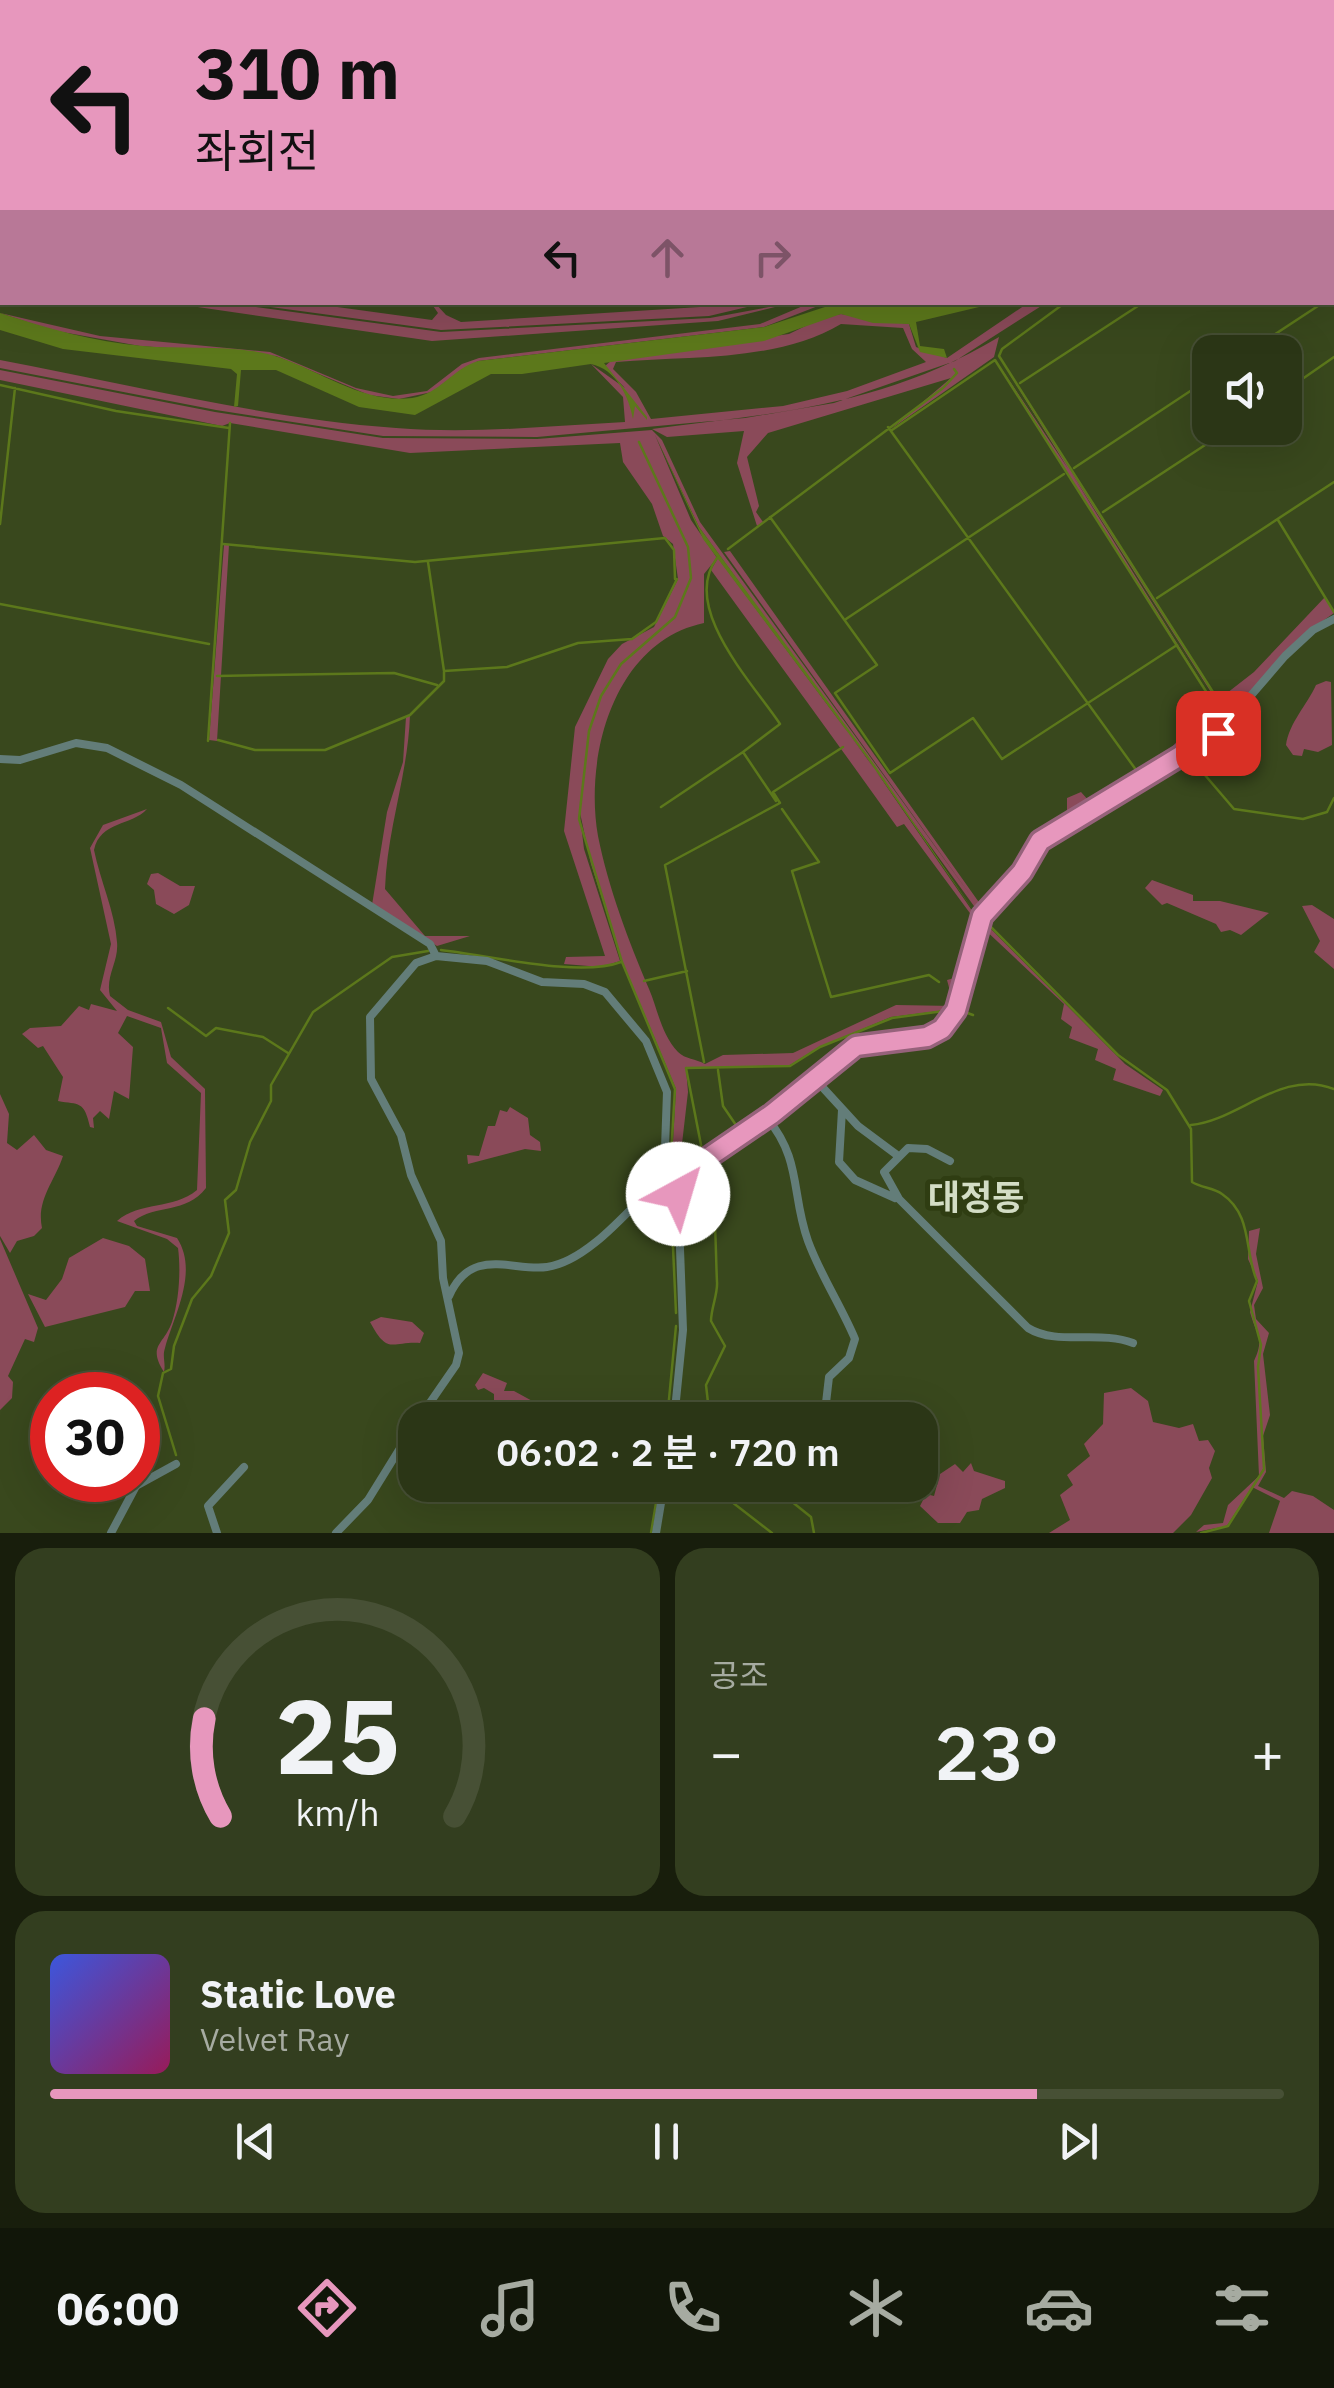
<!DOCTYPE html>
<html lang="ko">
<meta charset="utf-8">
<style>
body{margin:0;font-family:"IBM Plex Sans","Noto Sans KR",sans-serif;background:#333e1f;color:#f1f3f6;height:100vh;display:flex;flex-direction:column;font-size:38px;white-space:nowrap}
*{box-sizing:border-box;margin:0}
p{font-size:32px;color:#a6aba1}
.icon{flex:none;width:55px;height:55px;fill:none;stroke:currentColor;stroke-width:2;stroke-linecap:round;stroke-linejoin:round}
.map{position:relative;height:1533px;overflow:hidden}
.sheet{display:flex;flex-direction:column;gap:15px;padding:15px;background:#181e0c;flex:1}
.sheet>*{flex:none}
.guide{position:absolute;left:0px;top:0px;width:1335px;height:305px;box-shadow:0 10px 40px #0002,0 0 0 2px #475035;background:#e797bd;color:#111;overflow:hidden}
.fabs{position:absolute;left:1192px;top:335px;display:grid;gap:20px}
.fabs a{display:grid;place-items:center;width:110px;height:110px;border-radius:20px;background:#2b3616;box-shadow:0 10px 40px #0002,0 0 0 2px #475035;font-size:50px}
.speed{position:absolute;left:30px;top:1372px;display:flex;gap:20px;font-size:50px;font-weight:700;text-align:center}
.speed>*{display:grid;place-content:center;width:130px;height:130px;border-radius:50%;background:#2b3616;box-shadow:0 10px 40px #0002,0 0 0 2px #475035;line-height:1}
.speed .limit{border:15px solid #d22;background:#fff;color:#111}
.pin{position:absolute;display:grid;place-items:center;width:85px;height:85px;color:#fff;margin:-42px;border-radius:20px;box-shadow:0 5px 15px #0006}
.me{position:absolute;width:110px;margin:-55px;rotate:39deg;stroke-linejoin:round;filter:drop-shadow(0 0 8px #0008)}
.turn{display:flex;align-items:center;gap:35px;height:210px;padding:0 30px;font-size:45px}
.turn .icon{width:130px;height:130px;stroke-width:2.5}
.turn b{display:block;font-size:70px;line-height:85px}
.lanes{display:flex;align-items:center;height:95px;padding:0 30px;background:#0003;justify-content:center;gap:50px;direction:ltr}
.lanes .off{opacity:.35}
.big{font-size:75px;font-weight:600;line-height:1.1}
.sheet .tile{flex:1;display:flex;flex-direction:column;justify-content:center;gap:15px;min-width:0;padding:0 35px;border-radius:30px;background:#333e1f}
.sheet .dial{align-items:center;gap:0}
.dial svg{height:260px;overflow:visible;fill:none;stroke:#475035;stroke-width:7;stroke-linecap:round;text-anchor:middle}
.dial text{fill:#f1f3f6;stroke:none}
.song{display:flex;align-items:center;gap:30px}
.cover{width:120px;height:120px;border-radius:15px;background:linear-gradient(135deg,hsl(230 70% 55%),hsl(330 70% 35%))}
.played{height:10px;border-radius:5px;background:linear-gradient(90deg,#e797bd 80%,#475035 80%)}
.keys{display:flex;justify-content:space-around;direction:ltr}
.heat{display:flex;justify-content:space-between;align-items:center;font-size:55px;direction:ltr}
.sheet .tiles{flex:1;display:grid;gap:15px;grid-template-columns:1fr 1fr}
.tile:last-child{grid-column:span 2}
.trip{position:absolute;left:398px;top:1402px;width:540px;height:100px;border-radius:30px;background:#2b3616;box-shadow:0 10px 40px #0002,0 0 0 2px #475035;font-weight:600;line-height:100px;text-align:center}
.dock{display:flex;height:160px;justify-content:space-around;align-items:center;background:#111609;color:#a6aba1}
.dock .icon{width:70px;height:70px}
.dock .current{color:#e797bd}
.dock b{font-size:45px;color:#f1f3f6}
.map>svg:first-child{display:block}
</style>
<div class="map">
<svg width="1334" height="1533" viewBox="0 0 1334 1533">
<rect width="100%" height="100%" fill="#39481d"/>
<path fill="#8a4a59" fill-rule="evenodd" d="M170,303H227L441,332L710,318L791,303L718,321L432,341Z
M241,303H308L432,320L438,313L431,303H435L446,315L461,322L764,303L709,316L441,330Z
M810,303H850L818,306L764,327L478,361L432,392L399,399L369,395L276,356L140,346L51,330L0,313L100,336L270,352L356,388L393,396L427,391L462,364L479,358L760,324Z
M1028,303H1046L955,361L834,403L745,418L537,437L383,436L216,410L0,368V360C133,385 262,418 396,428C473,434 549,426 625,422L623,397L591,364L625,388L604,367L613,359L789,334L824,317L841,314L909,324L916,347L947,358ZM841,324L903,328L912,349L926,362L847,391L783,406L651,419L636,392L613,369L616,362C689,356 777,362 841,324Z
M999,337L994,357L891,429L951,378L768,433L747,457L759,506L756,512L763,522L757,526L737,463L744,431L667,437L652,429C780,413 885,405 999,337Z
M999,357L1218,700L1254,672L1325,597L1334,613L1310,630L1228,721L1207,736L1218,713L1216,700L1070,471L1216,706L1203,739L1187,749L1180,746L1140,773L1137,769C1172,760 1187,722 1214,704L995,359L1069,470Z
M0,370L215,412L383,438L537,439L652,430L662,440L700,522L971,896L724,552L730,551L983,908L1014,876L1040,827L1067,812V798L1081,792L1089,801L1142,775L1180,748L1185,750L1129,788L1046,833L1020,872L985,909L978,905L982,913L955,1009L891,1017L820,1047L790,1065L686,1068L688,1092L680,1161L688,1164L704,1159L671,1175L676,1089L622,961L591,864L579,808L584,849L620,961L601,967L564,964L566,957L605,956L564,831L575,727L608,659L622,644L654,627L678,579L673,544L663,536L652,504L623,462L620,443L410,453L230,423L222,426L0,380ZM655,435L699,527L979,913L973,912L867,758L718,558L711,570C773,656 836,741 897,827L904,824L975,920L958,977L947,980L954,1006L896,1005L793,1053L723,1055L705,1064C696,1059 685,1059 678,1052C661,1034 658,1010 649,989C629,942 608,887 598,836C584,756 614,642 704,623V574L717,558L691,520Z
M224,545H229L217,741L209,740Z
M1326,681L1331,682L1332,745L1318,752L1304,749L1302,756L1293,755L1286,745C1289,723 1307,705 1316,685Z
M410,715C408,775 387,829 385,889L425,936H470L437,946L372,905L387,812L403,762L406,717Z
M147,809C132,826 100,821 94,850C100,880 115,912 117,942C119,962 105,976 110,996L128,1010L161,1022L171,1057L205,1089L206,1188C186,1214 156,1204 134,1221L137,1226L177,1238C199,1272 174,1315 165,1348C162,1357 166,1363 164,1372C147,1345 164,1345 172,1322C179,1301 181,1270 178,1248L167,1239L117,1221C140,1201 173,1210 197,1190L201,1093L167,1063L161,1028L127,1016L118,1033L133,1047L129,1099L114,1091L109,1119L100,1111L93,1118L94,1128L90,1127C84,1100 79,1105 58,1101L63,1077L43,1046L38,1048L22,1034L30,1028L61,1026L79,1006L89,1010L91,1004L117,1011L100,990L111,944L90,848L103,825Z
M158,873L180,886H195L189,905L174,914L156,904L154,890L147,884L151,874Z
M1152,880L1193,895V901H1220L1269,913L1241,935L1230,930L1221,932L1216,924L1167,903L1162,905L1145,888Z
M1312,905L1334,919V969L1314,952L1320,941L1302,906Z
M983,921L1125,1064L1163,1090L1160,1096L1113,1080L1116,1069L1095,1060L1098,1049L1069,1038L1072,1027L1061,1019L1064,1004L981,926Z
M0,1094L9,1114L7,1143L17,1150L34,1135L46,1150L63,1156C55,1181 36,1200 42,1228L34,1236L17,1241L10,1253L0,1236Z
M510,1107L528,1118L530,1135L540,1142L541,1151L525,1149L468,1164L467,1155L479,1156L488,1126H495L500,1110L507,1112Z
M1260,1228L1256,1254L1263,1288L1254,1305L1256,1319L1269,1333L1263,1354L1270,1415L1263,1436L1266,1472L1258,1486L1284,1498L1292,1491L1313,1496L1334,1510V1533H1264H1269L1280,1501L1252,1487L1227,1526L1196,1532L1204,1525L1223,1523L1228,1505L1259,1476L1254,1361C1265,1338 1256,1335 1250,1312L1258,1281L1248,1259L1249,1231Z
M103,1238L129,1246L145,1259L150,1291H135L125,1307L45,1327L28,1294L46,1300L62,1279L69,1258Z
M0,1239L38,1328L34,1342L25,1339L8,1376L13,1382L12,1398L0,1410Z
M381,1317L412,1322L424,1333L420,1343C392,1341 388,1356 370,1322Z
M483,1373L507,1383L504,1391H514L536,1403L565,1404L573,1420L523,1418L524,1412L494,1400V1394L484,1388L478,1390L475,1385Z
M1131,1388L1148,1401L1153,1422L1179,1428L1193,1424L1199,1441L1208,1440L1215,1451L1209,1468L1212,1478L1191,1515L1173,1533H1049L1070,1520L1060,1495L1073,1485L1067,1475L1090,1456L1084,1444L1103,1424L1104,1393Z
M971,1463L974,1471L1005,1481V1488L982,1499L979,1510L967,1512L960,1523H938L920,1506L926,1494L934,1496L940,1474L955,1464L963,1472Z"/>
<path fill="#5c781b" d="M942,303H996L916,322L920,346L944,349L947,358L920,352L909,324L873,323L841,314L764,341L604,363L647,417V420L635,406L633,419C629,397 616,369 591,364L522,374H491L415,415L359,407L276,370H241L238,406L234,407L237,374L231,369L63,349L0,330V313C47,328 94,342 143,346C186,350 239,343 281,358C324,373 365,404 412,398C440,394 452,369 478,361L764,327L837,303L888,306Z
M655,435L699,527L874,764L977,916L867,758L703,539Z"/>
<g fill="none" stroke-linecap="round" stroke-linejoin="round">
<path stroke="#5c781b" stroke-width="2.5" d="M42,0L50,2
M421,0L423,2
M35,2L36,0
M402,2L405,0
M1332,58L1334,57
M1332,168L1334,172
M1332,180L1334,179
M0,199L2,188
M1332,297L1334,296
M1066,302L1002,349L999,356L1218,700
M1248,352L1324,302
M1020,383L1144,302
M0,385L116,411L229,428
M1285,391L1334,357
M888,427L1139,774L1181,747L1234,809L1303,819L1327,812L1334,798
M892,430L995,360L1214,704
M639,442L688,547L691,578L675,617L621,664L601,696L589,731L579,819L622,962L675,1089L670,1171
M1074,468L1210,378
M1103,512L1231,428
M770,517L877,665L835,693L890,773L973,718L1002,759L1177,645
M1278,520L1334,612
M0,524L15,388
M223,544L415,562L665,538L674,550L675,579
M728,549L943,388L957,373L954,369
M717,558C680,607 751,681 780,724L743,752L776,801
M428,562L444,671L507,667L578,643L632,639L656,622L677,579
M1157,598L1334,482
M0,604L209,644
M846,619L1064,474
M217,676L394,673L437,685
M218,740L255,750H325L410,715L444,681V672
M208,741L230,423
M661,807L743,752
M782,809L819,862L792,871L831,997L929,975L939,982
M985,921L1118,1055L1167,1090L1191,1129L1192,1182C1202,1188 1214,1188 1222,1194C1253,1215 1244,1252 1257,1281L1249,1301L1261,1345L1258,1367L1264,1469L1228,1526L1201,1533
M441,950C488,955 579,978 621,962
M644,981L687,971
M168,1008L206,1036L216,1028L263,1037L288,1053
M959,1010L973,1015
M704,1062L665,865L780,803L773,792L843,747
M718,1070L723,1106L740,1131
M1191,1125C1238,1121 1282,1068 1334,1089
M703,1155L686,1068L790,1066L820,1047L892,1018L951,1010
M706,1165C717,1205 715,1241 717,1282C718,1294 711,1308 711,1321L725,1346L706,1385L710,1420
M670,1181L676,1313
M667,1420L676,1326
M176,1455L158,1396L163,1373L171,1369L174,1346L192,1299L211,1276L229,1233L225,1200L236,1190L250,1142L271,1101V1085L313,1012L392,957L428,951
M710,1485L772,1533
M771,1485L811,1517L814,1533
M651,1533L659,1485"/>
<path stroke="#637d79" stroke-width="8" d="M433,0L435,2
M0,759L20,760L76,743L107,748L181,785L430,944L436,956
M814,1078L858,1126L897,1155
M842,1110L839,1162L855,1180L895,1198
M767,1118C802,1160 791,1194 808,1241C820,1274 841,1306 855,1339L849,1358L829,1377L824,1420
M950,1161L927,1149L908,1148L884,1172L899,1199L1028,1328C1057,1346 1100,1330 1133,1343
M449,1296C472,1245 513,1272 547,1267C590,1261 633,1204 664,1176H681L724,1147L861,1043L927,1037L942,1029L955,1010L982,916L1046,834L1152,776L1222,729L1285,656L1313,630L1334,619
M418,1420L456,1365L459,1353L443,1278L441,1241L411,1175L401,1135L371,1079L370,1017L416,963L436,956L487,961L542,982L584,984L605,992L646,1041L667,1092L664,1176
M674,1420L683,1330L678,1194L681,1176
M111,1533L136,1486L176,1464
M217,1533L208,1506L244,1467
M336,1533L368,1500L415,1424
M656,1533L664,1485"/>
<path stroke="#637d79" stroke-width="9" d="M1255,0V2
M1332,145L1334,149"/>
</g>
<g fill="none" stroke-linecap="round" stroke-linejoin="round">
<defs>
<path id="route" d="M678,1194L681,1176L772,1114L856,1046L927,1037L942,1029L956,1010L982,916L1022,872L1040,841L1218,733"/>
</defs>
<use href="#route" stroke="#96627b" stroke-width="25"/>
<use href="#route" stroke="#e797bd" stroke-width="18"/>
</g>
<g text-anchor="middle" dominant-baseline="central" stroke-width="10" stroke-linejoin="round" paint-order="stroke">
<g font-size="35" font-weight="bold" fill="#d3ddc5" stroke="#2f3d12">
<text x="976" y="1197">대정동</text>
</g>
</g>
</svg>
<div class="fabs">
<a><svg class="icon" aria-label="sound" viewBox="0 0 24 24"><path d="M4 9h4l5-4v14l-5-4H4zM17 9q2 3 0 6"/></svg></a>
</div>
<div class="speed"><div class="limit">30</div></div>
<div class="pin" style="left:1218px;top:733px;background:#d93025"><svg class="icon" aria-label="arrive" viewBox="0 0 24 24"><path d="M6 21V4h12l-3 4 3 4H6"/></svg></div>
<svg class="me" style="left:678px;top:1194px" viewBox="-20 -20 40 40"><circle r="19" fill="#fff"/><path d="M0-13L10 11 0 6-10 11z" fill="#e797bd"/></svg>
<div class="trip">06:02 · 2 분 · 720 m</div>
<div class="guide">
<div class="turn"><svg class="icon" aria-label="left" viewBox="0 0 24 24"><path d="M17 20v-9H6M10 6l-5 5 5 5"/></svg><div><b>310 m</b>좌회전</div></div>
<div class="lanes"><svg class="icon" aria-label="left" viewBox="0 0 24 24"><path d="M17 20v-9H6M10 6l-5 5 5 5"/></svg><svg class="icon off" aria-label="ahead" viewBox="0 0 24 24"><path d="M12 20V5M6 11l6-6 6 6"/></svg><svg class="icon off" aria-label="right" viewBox="0 0 24 24"><path d="M7 20v-9h11M14 6l5 5-5 5"/></svg></div>
</div>
</div>
<section class="sheet">
<div class="tiles">
<div class="tile dial"><svg viewBox="0 0 100 80">
<path d="M14 69A42 42 0 1 1 86 69"/>
<path d="M14 69A42 42 0 0 1 9 39" stroke="#e797bd"/>
<text x="50" y="56" font-size="32" font-weight="700">25</text>
<text x="50" y="72" font-size="11">km/h</text>
</svg></div>
<div class="tile"><p>공조</p>
<div class="heat"><a>−</a><b class="big">23°</b><a>+</a></div>
</div>
<div class="tile">
<div class="song"><i class="cover"></i><div><b>Static Love</b><p>Velvet Ray</p></div></div>
<div class="played"></div>
<div class="keys"><svg class="icon" aria-label="previous" viewBox="0 0 24 24"><path d="M18 5L8 12l10 7zM5 5v14"/></svg><svg class="icon" aria-label="pause" viewBox="0 0 24 24"><path d="M8 5v14M16 5v14"/></svg><svg class="icon" aria-label="next" viewBox="0 0 24 24"><path d="M6 5l10 7-10 7zM19 5v14"/></svg></div>
</div>
</div>
</section>
<nav class="dock">
<b>06:00</b>
<svg class="icon current" aria-label="directions" viewBox="0 0 24 24"><path d="M12 3l9 9-9 9-9-9zM9 14v-3h6M13 9l2 2-2 2"/></svg>
<svg class="icon" aria-label="music" viewBox="0 0 24 24"><path d="M9 18V5l10-2v13"/><circle cx="6" cy="18" r="3"/><circle cx="16" cy="16" r="3"/></svg>
<svg class="icon" aria-label="phone" viewBox="0 0 24 24"><path d="M5 4h4l2 5-3 2q2 4 5 5l2-3 5 2v4C11 20 4 13 5 4z"/></svg>
<svg class="icon" aria-label="climate" viewBox="0 0 24 24"><path d="M12 3v18M4 7l16 10M4 17L20 7"/></svg>
<svg class="icon" aria-label="car" viewBox="0 0 24 24"><path d="M5 17H2v-5l4-1 3-4h7l3 4 3 1v5h-3M9 17h6M6 11h13"/><circle cx="7" cy="17" r="2"/><circle cx="17" cy="17" r="2"/></svg>
<svg class="icon" aria-label="filters" viewBox="0 0 24 24"><path d="M4 7h16M4 17h16"/><circle cx="9" cy="7" r="2"/><circle cx="15" cy="17" r="2"/></svg>
</nav>
